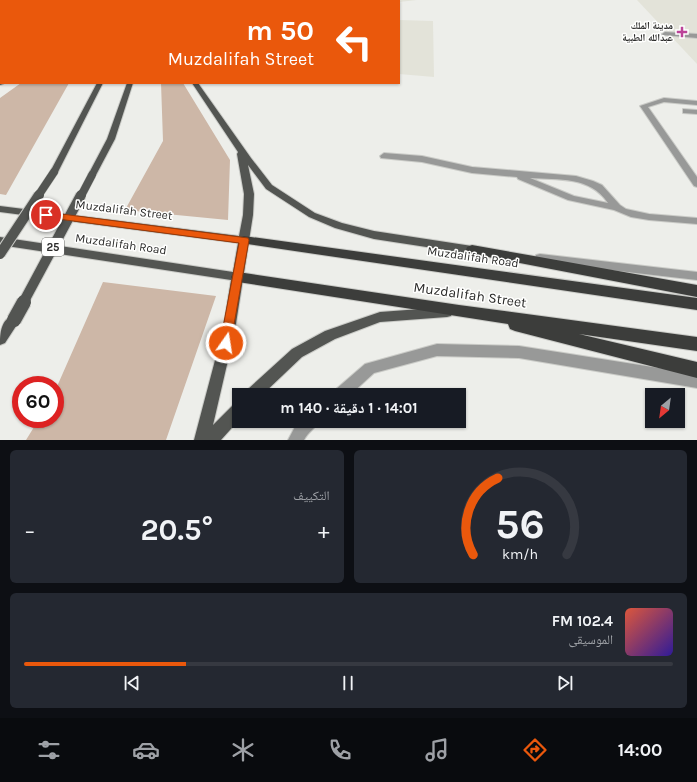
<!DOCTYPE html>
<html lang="ar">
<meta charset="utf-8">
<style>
body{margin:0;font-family:Karla,"Noto Naskh Arabic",sans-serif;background:#242831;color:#f1f3f6;direction:rtl;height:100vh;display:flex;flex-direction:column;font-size:15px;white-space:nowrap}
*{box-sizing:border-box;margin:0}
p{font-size:13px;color:#9ea1a6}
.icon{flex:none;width:22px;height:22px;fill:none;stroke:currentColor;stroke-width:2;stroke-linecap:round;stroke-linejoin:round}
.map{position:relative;height:440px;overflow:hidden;direction:ltr}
.drawer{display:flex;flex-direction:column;gap:10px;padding:10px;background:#0d0f14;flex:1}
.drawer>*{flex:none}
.guide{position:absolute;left:0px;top:0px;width:400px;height:84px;box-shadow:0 1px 3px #0004;direction:rtl;background:#ea580c;color:#fff;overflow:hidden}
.needle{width:26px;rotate:209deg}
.fabs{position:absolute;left:645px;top:388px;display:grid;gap:8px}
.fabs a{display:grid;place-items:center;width:40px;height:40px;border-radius:0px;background:#171b24;box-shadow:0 1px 3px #0004;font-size:20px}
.speed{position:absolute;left:12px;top:376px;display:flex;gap:8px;font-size:20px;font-weight:700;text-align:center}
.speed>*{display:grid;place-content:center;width:52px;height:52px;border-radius:50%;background:#171b24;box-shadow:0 1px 3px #0004;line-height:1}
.speed .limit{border:6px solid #d22;background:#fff;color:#111}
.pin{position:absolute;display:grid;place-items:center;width:34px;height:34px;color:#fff;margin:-17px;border:2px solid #fff;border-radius:50%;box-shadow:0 1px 4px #0007}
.me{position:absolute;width:44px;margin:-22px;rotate:13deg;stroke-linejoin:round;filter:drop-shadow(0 0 3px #0008)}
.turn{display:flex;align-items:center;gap:14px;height:84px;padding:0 20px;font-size:18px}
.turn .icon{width:52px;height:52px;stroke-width:2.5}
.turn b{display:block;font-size:28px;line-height:34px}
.big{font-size:30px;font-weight:700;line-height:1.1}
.drawer .card{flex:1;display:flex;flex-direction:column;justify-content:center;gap:6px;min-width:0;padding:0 14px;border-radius:6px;background:#242831}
.drawer .dial{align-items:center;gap:0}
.dial svg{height:104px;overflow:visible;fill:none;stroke:#363941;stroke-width:7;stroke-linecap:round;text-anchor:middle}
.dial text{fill:#f1f3f6;stroke:none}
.song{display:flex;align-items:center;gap:12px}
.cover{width:48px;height:48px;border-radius:6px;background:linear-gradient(135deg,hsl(10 70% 55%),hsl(250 70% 35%))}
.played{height:4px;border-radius:2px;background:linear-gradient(90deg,#ea580c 25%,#363941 25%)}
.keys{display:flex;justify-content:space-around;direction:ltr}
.heat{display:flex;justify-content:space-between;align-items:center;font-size:22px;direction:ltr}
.drawer .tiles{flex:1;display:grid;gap:10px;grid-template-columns:1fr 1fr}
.card:last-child{grid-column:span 2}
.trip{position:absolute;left:232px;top:388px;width:234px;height:40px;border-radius:0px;background:#171b24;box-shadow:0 1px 3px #0004;font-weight:700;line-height:40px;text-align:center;direction:rtl}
.dock{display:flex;height:64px;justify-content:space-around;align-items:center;background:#090b0e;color:#9ea1a6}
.dock .icon{width:28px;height:28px}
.dock .on{color:#ea580c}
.dock b{font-size:18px;color:#f1f3f6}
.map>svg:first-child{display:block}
</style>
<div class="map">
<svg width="697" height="440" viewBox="0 0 697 440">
<rect width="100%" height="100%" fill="#edeeea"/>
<path fill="#e3e3d9" d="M177,0H417L399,2V1Z
M637,0H697V64Z
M399,20L433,21L434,77L399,74Z"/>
<path fill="#cdb7a7" d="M21,83H69L6,195L0,194V98Z
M161,83H183L230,160L228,220L125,210L163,141Z
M103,282L216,296L166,440H26L39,419H55V391Z"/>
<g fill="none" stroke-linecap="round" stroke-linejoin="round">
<defs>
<path id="minor" d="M155,0H159V1H155Z
M1,28V32L0,33V29Z
M665,32L697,34V38L663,35L662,34Z
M664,98L697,101V105L664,102L648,107L697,177V187L694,186L640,106Z
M683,109L697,110V114L683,113Z
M384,153L422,156L472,167L576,176L593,181L602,185L620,205L626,209L649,214L697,218V224L649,220L631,217L614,210L568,200L518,179L517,177L472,173L422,162L381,158L380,156ZM530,178C559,180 590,176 608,203L574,196Z
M540,254L697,272V280L540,262L536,261L535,258L536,255Z
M437,344L519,346L697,374V388L519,358L437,356L374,373L350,395H333L335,390L365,364Z
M300,421H319C315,429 308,432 304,440H288L296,425Z"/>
<path id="major" d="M98,0H102V1H98Z
M108,0H112L113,1H109Z
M133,0H137V1H133Z
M0,81L1,83H4L3,84L0,85Z
M97,83H103L58,172L57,174H51L50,172Z
M127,83H133L115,139L96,175L92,178L89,177L88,175L107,139Z
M192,83H198L251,158L272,185L315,213L342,223L374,231L472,246L476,247L477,250L476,253L472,254L374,239L335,228L309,217L266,189L248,165L254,194L253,215L235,330L213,425L234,404L239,402V420L221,440H194L223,330L231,280L0,245V237L233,272L238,243L0,212V206L239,236L243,215L244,194L237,154L238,152Z
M447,307L451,308L453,312L451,316L447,317L380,322L335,339L302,357L262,395H245L247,390L292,349L325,331L380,312Z
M14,315L18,316L20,320L5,343L0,345C0,333 1,319 14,315Z"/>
<path id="highway" d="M244,236L697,298V310L240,243L238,240L240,237Z
M472,245L697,285V297L467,253L466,250L467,247Z
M238,272L459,305L697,337V351L579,334L697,362V378L515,331L510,329L508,324L238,282L233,281L231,277L233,273Z"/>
</defs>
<use href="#minor" stroke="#cacbc7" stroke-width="2"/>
<use href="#major" stroke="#cacbc7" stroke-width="2"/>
<use href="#highway" stroke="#cacbc7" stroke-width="2"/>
<use href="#minor" fill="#989998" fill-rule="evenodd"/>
<use href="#major" fill="#535552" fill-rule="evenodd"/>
<use href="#highway" fill="#3c3d3b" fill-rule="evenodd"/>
<defs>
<path id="major-bridge-far2" d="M38,196L54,172
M81,196L92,175"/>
<path id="major-bridge-far1" d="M0,254L39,195
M23,303L81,195"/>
<path id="major-bridge" d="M14,320L24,302"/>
</defs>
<use href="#major-bridge-far2" stroke="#cacbc7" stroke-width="9" stroke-linecap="butt"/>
<use href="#major-bridge-far1" stroke="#cacbc7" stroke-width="12" stroke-linecap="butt"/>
<use href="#major-bridge" stroke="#cacbc7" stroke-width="16" stroke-linecap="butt"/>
<use href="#major-bridge-far2" stroke="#535552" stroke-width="8"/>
<use href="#major-bridge-far1" stroke="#535552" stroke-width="10"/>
<use href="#major-bridge" stroke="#535552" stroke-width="14"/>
</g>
<path fill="#ea580c" stroke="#983908" d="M46,212L248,238L249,240L230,347L226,348L221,347L220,343L239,243L43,217L41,215L43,213Z"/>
<path fill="#bb4398" stroke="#fffffe" stroke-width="1.5" d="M680 26h4v4h4v4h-4v4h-4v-4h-4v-4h4z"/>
<g text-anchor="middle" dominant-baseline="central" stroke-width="3" stroke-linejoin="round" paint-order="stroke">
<g font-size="10" font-weight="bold" fill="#2a2a29" stroke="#fffffe" text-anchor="end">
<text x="673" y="26">مدينة الملك<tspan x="673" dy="12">عبدالله الطبية</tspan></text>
</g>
<rect fill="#fffffe" stroke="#6a6a69" stroke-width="1" x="42" y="238" width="22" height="18" rx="3"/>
<g font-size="11" font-weight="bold" fill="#2a2a29">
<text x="53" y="247">25</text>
</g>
<g font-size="12" fill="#2a2a29" stroke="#fffffe">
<text transform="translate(124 210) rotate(7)">Muzdalifah Street</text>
<text transform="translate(121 244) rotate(8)">Muzdalifah Road</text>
<text transform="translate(473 257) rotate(8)">Muzdalifah Road</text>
</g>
<g font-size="14" fill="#2a2a29" stroke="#fffffe">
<text transform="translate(470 295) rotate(8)">Muzdalifah Street</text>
</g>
</g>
</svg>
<div class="fabs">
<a><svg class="needle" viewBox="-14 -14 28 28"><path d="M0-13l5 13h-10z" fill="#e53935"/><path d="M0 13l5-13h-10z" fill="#9ea1a6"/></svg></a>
</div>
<div class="speed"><div class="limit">60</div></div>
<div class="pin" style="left:46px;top:215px;background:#d93025"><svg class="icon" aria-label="arrive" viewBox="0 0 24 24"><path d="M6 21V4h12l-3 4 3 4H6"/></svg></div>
<svg class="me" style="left:226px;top:343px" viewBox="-20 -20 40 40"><circle r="17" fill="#ea580c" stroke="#fff" stroke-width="3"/><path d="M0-11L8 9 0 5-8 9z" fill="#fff"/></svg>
<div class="trip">14:01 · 1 دقيقة · 140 m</div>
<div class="guide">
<div class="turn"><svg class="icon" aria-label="left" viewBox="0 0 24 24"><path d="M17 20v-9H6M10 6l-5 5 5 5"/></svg><div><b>50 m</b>Muzdalifah Street</div></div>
</div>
</div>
<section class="drawer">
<div class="tiles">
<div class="card dial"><svg viewBox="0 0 100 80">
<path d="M14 69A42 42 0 1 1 86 69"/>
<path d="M14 69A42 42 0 0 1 33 10" stroke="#ea580c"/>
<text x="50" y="56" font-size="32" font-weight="700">56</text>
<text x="50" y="72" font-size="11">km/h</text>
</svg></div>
<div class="card"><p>التكييف</p>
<div class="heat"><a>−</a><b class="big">20.5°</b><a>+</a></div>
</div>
<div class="card">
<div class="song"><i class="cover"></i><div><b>102.4 FM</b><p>الموسيقى</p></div></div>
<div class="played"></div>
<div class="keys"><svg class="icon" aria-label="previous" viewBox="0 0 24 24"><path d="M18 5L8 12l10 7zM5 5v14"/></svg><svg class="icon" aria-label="pause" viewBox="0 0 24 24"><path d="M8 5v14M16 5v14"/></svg><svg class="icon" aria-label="next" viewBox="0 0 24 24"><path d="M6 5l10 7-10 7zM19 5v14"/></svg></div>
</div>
</div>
</section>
<nav class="dock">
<b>14:00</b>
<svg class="icon on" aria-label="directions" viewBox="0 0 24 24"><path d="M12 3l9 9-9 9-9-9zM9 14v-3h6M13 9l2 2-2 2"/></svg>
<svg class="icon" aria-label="music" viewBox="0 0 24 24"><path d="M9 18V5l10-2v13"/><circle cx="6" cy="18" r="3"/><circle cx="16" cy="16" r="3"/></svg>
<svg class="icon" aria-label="phone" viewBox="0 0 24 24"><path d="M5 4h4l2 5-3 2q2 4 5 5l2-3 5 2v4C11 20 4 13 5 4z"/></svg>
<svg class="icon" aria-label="climate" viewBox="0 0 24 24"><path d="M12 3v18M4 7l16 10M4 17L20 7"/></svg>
<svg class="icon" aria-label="car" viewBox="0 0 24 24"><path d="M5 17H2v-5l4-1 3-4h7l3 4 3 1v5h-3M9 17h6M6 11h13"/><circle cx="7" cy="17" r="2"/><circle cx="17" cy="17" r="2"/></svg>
<svg class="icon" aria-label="filters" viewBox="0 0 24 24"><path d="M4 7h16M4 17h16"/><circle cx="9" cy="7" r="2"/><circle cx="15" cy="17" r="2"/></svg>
</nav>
